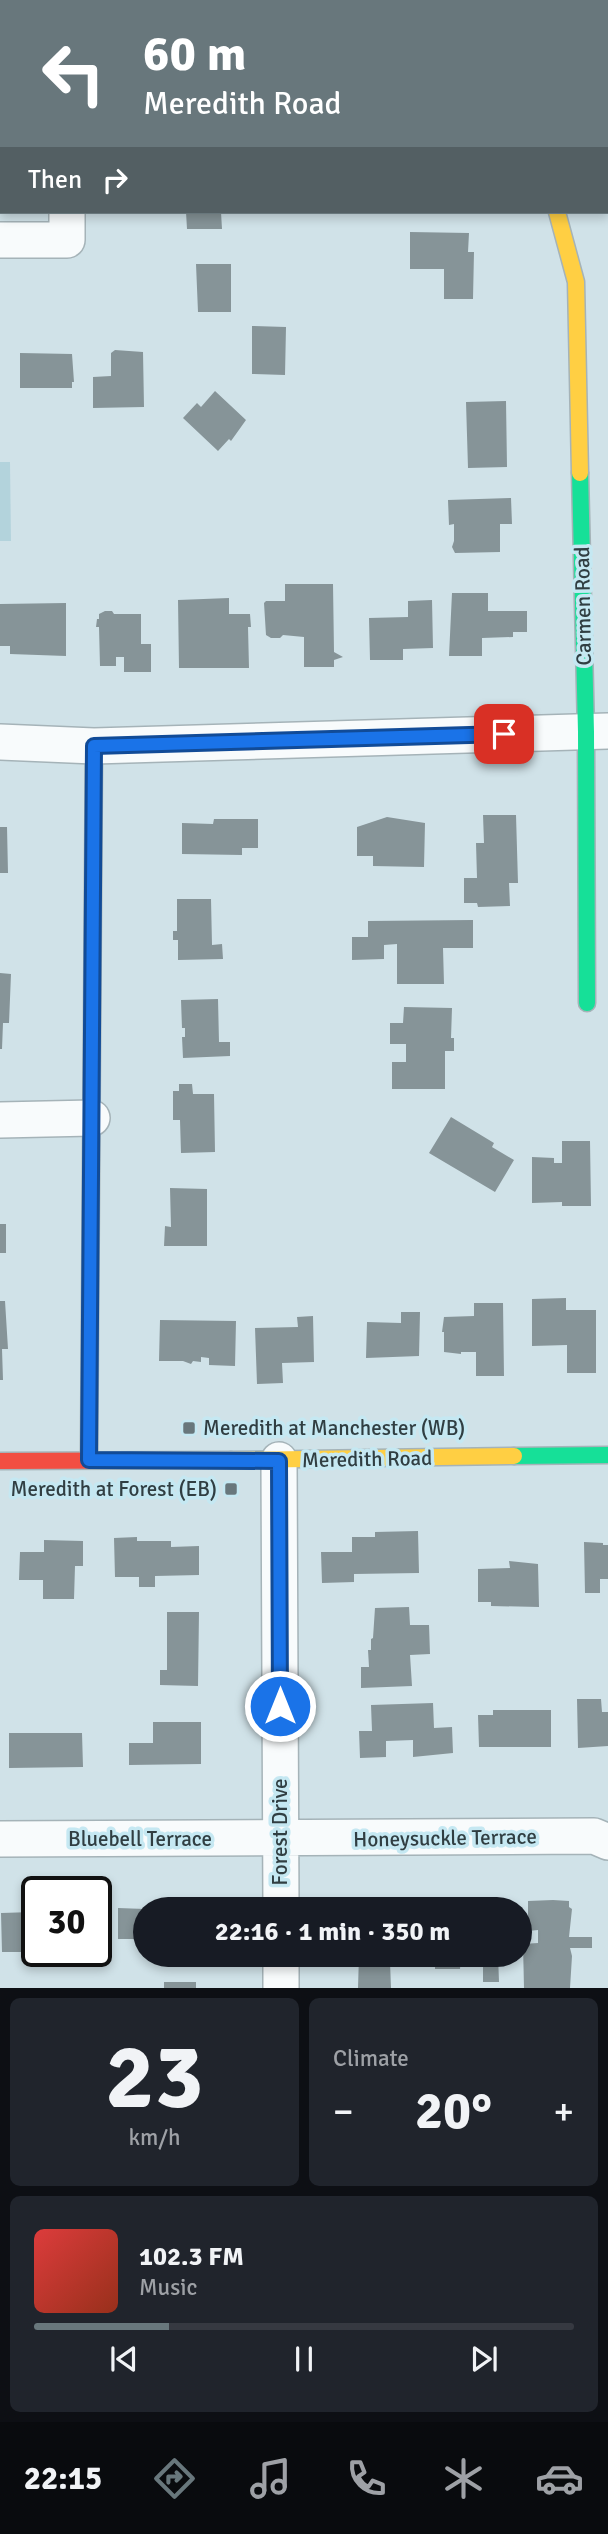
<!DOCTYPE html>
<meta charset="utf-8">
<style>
body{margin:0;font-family:Signika,sans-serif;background:#20242c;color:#f1f3f6;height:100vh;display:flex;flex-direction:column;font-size:26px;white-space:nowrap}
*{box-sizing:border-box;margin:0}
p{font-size:23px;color:#9ea1a6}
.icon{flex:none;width:38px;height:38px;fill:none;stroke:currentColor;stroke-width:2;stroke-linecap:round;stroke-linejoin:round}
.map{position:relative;height:1988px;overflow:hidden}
.side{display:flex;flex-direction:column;gap:10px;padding:10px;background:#0d0f14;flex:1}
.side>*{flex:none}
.banner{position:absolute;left:0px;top:0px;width:609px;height:214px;box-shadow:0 4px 10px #0003;background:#68777c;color:#fff;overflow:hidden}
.speed{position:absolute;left:21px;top:1876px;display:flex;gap:14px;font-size:35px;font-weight:700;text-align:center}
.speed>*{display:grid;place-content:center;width:91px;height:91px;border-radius:50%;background:#171b24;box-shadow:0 4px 10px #0003;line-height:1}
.speed .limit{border:4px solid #111;border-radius:10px;background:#fff;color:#111}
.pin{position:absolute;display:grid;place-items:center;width:60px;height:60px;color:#fff;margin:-30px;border-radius:14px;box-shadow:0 4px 10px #0006}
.me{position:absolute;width:77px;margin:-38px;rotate:0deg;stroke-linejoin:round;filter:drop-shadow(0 0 5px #0008)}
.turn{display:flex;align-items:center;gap:24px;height:147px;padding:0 28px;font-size:32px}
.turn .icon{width:91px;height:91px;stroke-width:2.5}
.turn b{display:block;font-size:49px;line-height:60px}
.then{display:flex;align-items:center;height:66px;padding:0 28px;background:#0003;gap:14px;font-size:26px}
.big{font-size:52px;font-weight:700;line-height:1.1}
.side .widget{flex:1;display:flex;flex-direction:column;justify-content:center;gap:10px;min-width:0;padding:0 24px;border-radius:10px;background:#20242c}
.side .dial{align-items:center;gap:0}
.dial b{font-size:91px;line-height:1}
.song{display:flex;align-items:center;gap:21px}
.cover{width:84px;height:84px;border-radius:10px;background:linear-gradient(135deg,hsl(0 70% 55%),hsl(10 70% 35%))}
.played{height:7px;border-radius:4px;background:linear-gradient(90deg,#68777c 25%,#363941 25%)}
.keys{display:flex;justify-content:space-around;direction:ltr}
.heat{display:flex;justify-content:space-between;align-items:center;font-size:38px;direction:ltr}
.side .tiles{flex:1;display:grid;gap:10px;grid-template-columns:1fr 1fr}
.widget:last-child{grid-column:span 2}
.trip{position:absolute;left:133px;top:1897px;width:399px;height:70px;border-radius:35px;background:#171b24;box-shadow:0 4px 10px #0003;font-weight:700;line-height:70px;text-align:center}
.tabs{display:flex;height:112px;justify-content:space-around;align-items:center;background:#090b0e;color:#9ea1a6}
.tabs .icon{width:49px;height:49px}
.tabs .active{color:#68777c}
.tabs b{font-size:32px;color:#f1f3f6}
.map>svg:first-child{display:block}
</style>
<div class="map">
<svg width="608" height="1988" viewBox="0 0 608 1988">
<rect width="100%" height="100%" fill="#d0e2e8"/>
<path fill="#b3d3dc" d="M0,462H10L11,541H0Z"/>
<path fill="#869498" d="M186,212H221L222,229H187Z
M410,232L469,233L468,252H474L473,299H444V269H410Z
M196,264H231V312H198Z
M252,326L286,327L285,375L252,374Z
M115,350L143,352L144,407L93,408V377L111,376V353Z
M20,353L72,354L74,382H72V388H20Z
M215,391L246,420L231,441L229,439L218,451L183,418L197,403L201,407Z
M506,401L507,467L468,468L466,402Z
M511,498L512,524H500V552L455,553L452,547L454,541V524L449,525L448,500Z
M285,584H333L334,652L343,657L334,660V667H304V637L283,635L280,638H271L266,635L264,603L266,601H285Z
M452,593H488V611H527V632H513V637L482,638V656H449Z
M229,598V614H250L251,627H248L249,668H179L178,600Z
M432,600L433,648L403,649V660H370L369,618L408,617V601Z
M66,603V656L10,654V646H0V604Z
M105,611H112L114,614H141V644H151V672H124V657H116V666H100L99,627H96L97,619H99V614Z
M483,815H516L518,883H509L510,906L478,907L477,903H464V878H477L476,843H484Z
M387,817L425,823L424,867L373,866V856H357V827Z
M214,819H258V848H242V855L182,854V823L213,824Z
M0,827H7L8,873H0Z
M177,899H211L212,945L222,944L223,959L178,960V940H173V931H177Z
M473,920V948H443L444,984H397V944L384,945V959L352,960V937H368V921Z
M0,973L11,974L9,1023H3L2,1049H0Z
M218,999L219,1042H230V1056L183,1058L182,1037H185V1028H182L181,1000Z
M404,1007L452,1008L451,1038H454V1051H445V1089H392V1062H406V1044H390V1023H403Z
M179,1084H192L193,1094H214L215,1152L181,1153L180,1120H173V1091H179Z
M451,1117L494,1143L492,1147L514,1160L495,1192L429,1153Z
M562,1141H590L591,1206H562V1202L532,1203V1157L554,1158V1163H562Z
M170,1188L207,1189V1246H164L165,1226L171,1227Z
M0,1224H6V1253H0Z
M566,1298V1310H596V1373H567V1345L532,1346V1299Z
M0,1301H5L8,1349H0Z
M474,1303H503L504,1376H476V1352H461V1354L444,1352V1332H442L444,1317L474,1316Z
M401,1312H420L419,1356L366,1358L367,1322L401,1323Z
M313,1316L314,1362L282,1363L283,1383L257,1384L255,1328L298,1327L297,1317Z
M160,1320L236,1321L235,1366L209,1365V1358L201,1357V1362L193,1361L191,1364L183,1361H159Z
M0,1349H2L3,1380H0Z
M418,1531L419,1573L354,1574V1582L322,1583L321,1552H352V1537H375V1532Z
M137,1537V1541H171V1547L199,1546V1575L155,1576V1587H139V1577H115L114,1538Z
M44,1540L83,1541V1566H75L74,1599H43V1580H19L20,1552H44Z
M584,1542L603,1543V1545H608V1579H600V1593H585Z
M509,1561L538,1564L539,1607L491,1606V1602H478V1569L510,1568Z
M409,1607L410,1625H429L430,1654L410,1655L412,1686L361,1688V1667H369L368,1650H371V1639L373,1638L375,1608Z
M167,1612H199L198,1686L160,1685V1670H167Z
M577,1699H601L602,1712H608V1746L578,1748Z
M433,1703L434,1728L452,1727L453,1753L413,1757V1740L386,1741V1757L360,1758L359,1731H372L371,1705Z
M493,1710H551V1747H479L478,1715H493Z
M153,1722H201V1764L129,1765V1743H153Z
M9,1733H82L83,1767L9,1768Z
M553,1900L569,1901V1907L572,1909L569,1937H592V1948H570L572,1956L570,1988H524L523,1944L538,1943V1930L528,1931V1901Z
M463,1907H498V1909H463Z
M118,1908L145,1909V1939H118Z
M33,1912V1920H37V1952H2L1,1913Z
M359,1955H398V1962H390L391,1988H358Z
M440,1955H498L499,1982H483V1958H461L460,1969H435V1959H440Z
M164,1982H196V1988H164Z"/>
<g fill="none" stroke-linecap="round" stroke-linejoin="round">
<defs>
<path id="street" d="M62,0V2
M0,240H67V212
M0,742L94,746L608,731
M0,1120L92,1118
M279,1460L281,1909
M0,1839L594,1836L608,1842
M281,1955V1988"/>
<path id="fast" d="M580,473L586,732L587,1003
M514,1456L608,1455
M89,1460L94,746"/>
<path id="slow" d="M557,212L576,282L580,473
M231,1460L514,1456"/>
<path id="jam" d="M0,1461L231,1460"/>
</defs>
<use href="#street" stroke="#a5b3b8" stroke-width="38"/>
<use href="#fast" stroke="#a5b3b8" stroke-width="19"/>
<use href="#slow" stroke="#a5b3b8" stroke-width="19"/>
<use href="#jam" stroke="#a5b3b8" stroke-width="19"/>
<use href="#street" stroke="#f8fbfc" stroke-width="35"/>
<use href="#fast" stroke="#16e098" stroke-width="16"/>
<use href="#slow" stroke="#ffcf43" stroke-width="16"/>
<use href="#jam" stroke="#f24e42" stroke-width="16"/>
</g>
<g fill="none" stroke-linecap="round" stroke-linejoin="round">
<defs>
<path id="route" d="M280,1706L279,1461L89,1460L94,746L504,734"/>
</defs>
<use href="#route" stroke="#114b97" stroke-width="18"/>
<use href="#route" stroke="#1a73e8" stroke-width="12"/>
</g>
<g fill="#68777c" stroke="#c5e8f2" stroke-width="2.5">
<rect x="182" y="1421" width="14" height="14" rx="3.5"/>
<rect x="224" y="1482" width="14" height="14" rx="3.5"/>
</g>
<g text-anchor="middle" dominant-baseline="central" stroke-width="7" stroke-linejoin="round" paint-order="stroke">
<g font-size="21" fill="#303e42" stroke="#c5e8f2">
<text transform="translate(583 606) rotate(-91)">Carmen Road</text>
<text transform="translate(367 1459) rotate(-1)">Meredith Road</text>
<text transform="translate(280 1832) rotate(-90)">Forest Drive</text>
<text transform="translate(445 1838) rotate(-1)">Honeysuckle Terrace</text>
<text x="140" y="1839">Bluebell Terrace</text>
</g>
<g font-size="21" fill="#303e42" stroke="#c5e8f2" text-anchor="start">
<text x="203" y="1428">Meredith at Manchester (WB)</text>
<text x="217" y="1489" text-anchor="end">Meredith at Forest (EB)</text>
</g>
</g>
</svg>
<div class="speed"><div class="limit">30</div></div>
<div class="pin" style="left:504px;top:734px;background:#d93025"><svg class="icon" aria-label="arrive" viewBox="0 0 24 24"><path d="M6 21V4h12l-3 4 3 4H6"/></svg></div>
<svg class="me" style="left:280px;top:1706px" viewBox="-20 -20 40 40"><circle r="17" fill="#1a73e8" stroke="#fff" stroke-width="3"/><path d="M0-11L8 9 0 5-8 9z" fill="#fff"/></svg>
<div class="trip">22:16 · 1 min · 350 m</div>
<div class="banner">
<div class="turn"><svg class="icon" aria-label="left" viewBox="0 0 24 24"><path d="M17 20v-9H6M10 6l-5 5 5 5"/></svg><div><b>60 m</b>Meredith Road</div></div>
<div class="then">Then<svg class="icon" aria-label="right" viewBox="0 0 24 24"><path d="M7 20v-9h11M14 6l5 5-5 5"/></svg></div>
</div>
</div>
<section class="side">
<div class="tiles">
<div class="widget dial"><b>23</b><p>km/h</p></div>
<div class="widget"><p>Climate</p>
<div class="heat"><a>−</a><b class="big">20°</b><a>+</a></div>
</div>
<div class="widget">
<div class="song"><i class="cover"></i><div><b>102.3 FM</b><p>Music</p></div></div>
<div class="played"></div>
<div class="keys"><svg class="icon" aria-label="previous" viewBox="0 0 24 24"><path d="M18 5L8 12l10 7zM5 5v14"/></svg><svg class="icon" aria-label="pause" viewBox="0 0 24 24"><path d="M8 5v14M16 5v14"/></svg><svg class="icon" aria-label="next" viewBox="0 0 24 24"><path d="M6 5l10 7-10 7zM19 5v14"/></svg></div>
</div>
</div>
</section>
<nav class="tabs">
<b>22:15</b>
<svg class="icon active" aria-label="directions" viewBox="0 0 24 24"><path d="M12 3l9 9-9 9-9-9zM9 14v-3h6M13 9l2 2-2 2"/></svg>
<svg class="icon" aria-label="music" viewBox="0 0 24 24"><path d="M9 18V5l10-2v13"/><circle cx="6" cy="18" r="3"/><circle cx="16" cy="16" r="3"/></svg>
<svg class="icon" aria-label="phone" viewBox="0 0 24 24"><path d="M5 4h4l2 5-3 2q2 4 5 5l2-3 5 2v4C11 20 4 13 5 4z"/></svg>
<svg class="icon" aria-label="climate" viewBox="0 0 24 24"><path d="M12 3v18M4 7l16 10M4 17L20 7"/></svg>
<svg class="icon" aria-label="car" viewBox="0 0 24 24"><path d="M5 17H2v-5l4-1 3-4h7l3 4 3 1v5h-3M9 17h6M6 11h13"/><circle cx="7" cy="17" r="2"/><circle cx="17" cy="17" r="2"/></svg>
</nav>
